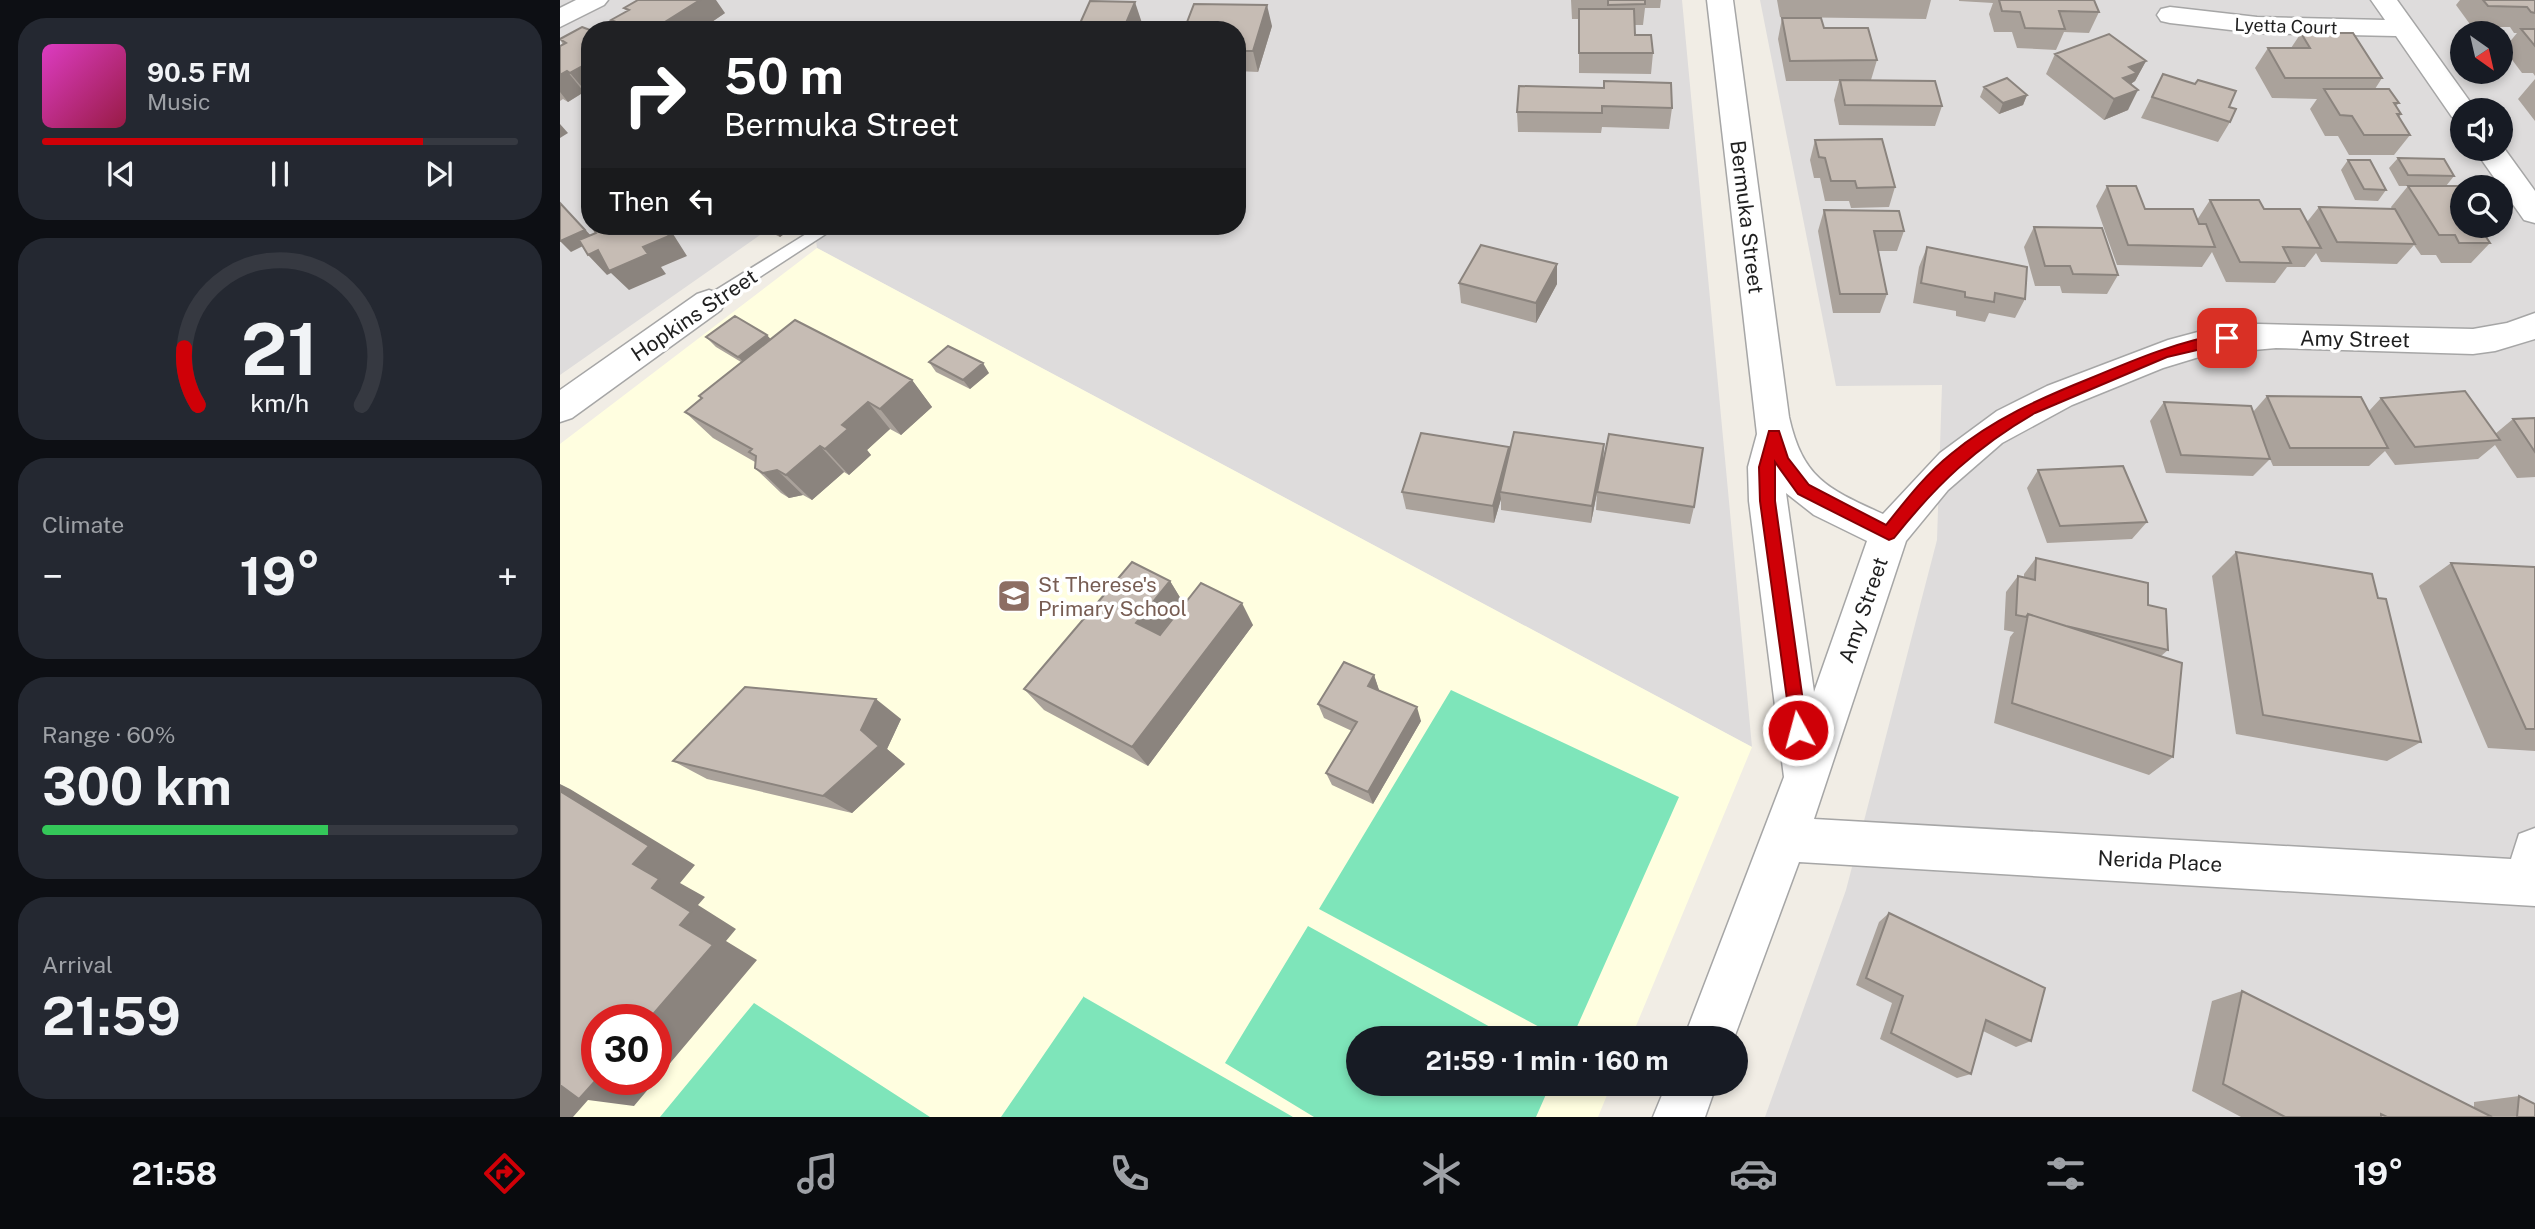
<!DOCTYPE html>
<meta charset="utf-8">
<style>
body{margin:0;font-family:"Public Sans",sans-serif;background:#242831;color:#f1f3f6;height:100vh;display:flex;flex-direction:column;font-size:26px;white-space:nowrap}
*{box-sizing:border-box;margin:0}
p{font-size:23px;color:#9ea1a6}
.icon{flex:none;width:38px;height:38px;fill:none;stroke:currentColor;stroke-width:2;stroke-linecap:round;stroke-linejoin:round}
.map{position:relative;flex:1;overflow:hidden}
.sheet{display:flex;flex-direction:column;gap:18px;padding:18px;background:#0d0f14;width:560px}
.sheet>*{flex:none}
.guide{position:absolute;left:21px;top:21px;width:665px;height:214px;border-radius:28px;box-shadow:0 4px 10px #0003;background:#202124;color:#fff;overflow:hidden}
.needle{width:46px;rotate:146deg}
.controls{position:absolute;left:1890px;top:21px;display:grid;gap:14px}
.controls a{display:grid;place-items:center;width:63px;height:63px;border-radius:50%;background:#171b24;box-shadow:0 4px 10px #0003;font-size:35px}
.speed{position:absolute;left:21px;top:1004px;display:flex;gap:14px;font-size:35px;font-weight:700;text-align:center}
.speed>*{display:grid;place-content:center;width:91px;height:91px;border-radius:50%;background:#171b24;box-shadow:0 4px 10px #0003;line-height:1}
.speed .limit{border:10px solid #d22;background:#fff;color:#111}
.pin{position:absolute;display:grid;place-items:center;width:60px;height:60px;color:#fff;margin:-30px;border-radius:14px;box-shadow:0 4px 10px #0006}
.me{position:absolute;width:77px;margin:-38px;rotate:353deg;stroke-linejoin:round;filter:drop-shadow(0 0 5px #0008)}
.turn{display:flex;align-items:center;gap:24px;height:147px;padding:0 28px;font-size:32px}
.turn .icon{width:91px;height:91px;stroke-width:2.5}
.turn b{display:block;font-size:49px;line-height:60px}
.then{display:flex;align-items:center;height:66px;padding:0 28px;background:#0003;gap:14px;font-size:26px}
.big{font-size:52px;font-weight:700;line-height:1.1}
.sheet .tile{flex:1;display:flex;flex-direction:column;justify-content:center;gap:10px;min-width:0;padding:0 24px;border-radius:28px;background:#242831}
.sheet .dial{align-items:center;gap:0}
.dial svg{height:182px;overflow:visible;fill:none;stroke:#363941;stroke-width:7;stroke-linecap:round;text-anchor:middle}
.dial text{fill:#f1f3f6;stroke:none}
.song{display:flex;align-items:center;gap:21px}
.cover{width:84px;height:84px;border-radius:10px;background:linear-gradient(135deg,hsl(310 70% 55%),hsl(340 70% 35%))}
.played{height:7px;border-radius:4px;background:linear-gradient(90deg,#cf0007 80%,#363941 80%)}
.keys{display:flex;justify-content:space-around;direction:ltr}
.heat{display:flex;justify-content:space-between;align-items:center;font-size:38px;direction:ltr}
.charge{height:10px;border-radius:5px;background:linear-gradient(90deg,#34c759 60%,#363941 0)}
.trip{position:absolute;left:786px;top:1026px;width:402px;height:70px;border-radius:35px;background:#171b24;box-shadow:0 4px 10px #0003;font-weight:700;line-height:70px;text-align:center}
.tab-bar{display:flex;height:112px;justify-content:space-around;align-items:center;background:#090b0e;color:#9ea1a6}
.tab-bar .icon{width:49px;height:49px}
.tab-bar .selected{color:#cf0007}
.tab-bar b{font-size:32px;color:#f1f3f6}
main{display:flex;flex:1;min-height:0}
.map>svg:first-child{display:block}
</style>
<main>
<section class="sheet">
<div class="tile">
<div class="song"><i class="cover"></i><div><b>90.5 FM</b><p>Music</p></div></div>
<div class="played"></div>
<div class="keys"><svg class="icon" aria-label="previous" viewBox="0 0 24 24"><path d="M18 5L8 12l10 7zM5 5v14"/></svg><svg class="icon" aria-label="pause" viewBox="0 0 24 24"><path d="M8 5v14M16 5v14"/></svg><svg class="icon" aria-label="next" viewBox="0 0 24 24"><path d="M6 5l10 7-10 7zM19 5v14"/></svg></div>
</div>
<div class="tile dial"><svg viewBox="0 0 100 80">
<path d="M14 69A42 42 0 1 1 86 69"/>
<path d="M14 69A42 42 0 0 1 8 44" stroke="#cf0007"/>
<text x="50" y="56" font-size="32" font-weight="700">21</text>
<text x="50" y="72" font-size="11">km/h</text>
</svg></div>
<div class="tile"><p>Climate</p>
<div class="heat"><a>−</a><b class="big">19°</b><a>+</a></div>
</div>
<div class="tile"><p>Range · 60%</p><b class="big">300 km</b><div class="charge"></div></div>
<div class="tile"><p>Arrival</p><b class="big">21:59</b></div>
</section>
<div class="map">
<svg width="1975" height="1117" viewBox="0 0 1975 1117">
<rect width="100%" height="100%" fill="#f1ede5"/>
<path fill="#dedcdc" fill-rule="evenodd" d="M0,0H1122L1192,747L257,248L254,226H677V30H30V226H213L0,375Z
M1200,0H1975V1117H1205L1286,890L1377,540L1382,385L1276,386ZM1902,33H1941V72H1902ZM1902,110H1941V149H1902ZM1902,187H1941V226H1902Z"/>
<path fill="#fffee0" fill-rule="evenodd" d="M257,248L1192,747L1071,1038H798V1083H1052L1038,1117H0V444ZM37,1020H96V1080H37Z"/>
<path fill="#7ee5ba" d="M891,690L1119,797L1012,1038H1000L759,909Z
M748,926L950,1038H798V1083H991L976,1117H754L665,1063Z
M524,996V997L733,1117H441Z
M194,1003L370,1117H100Z"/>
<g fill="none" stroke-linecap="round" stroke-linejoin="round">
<defs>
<path id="service" d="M259,226H278L155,306H143L141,302L143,298Z"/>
<path id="minor" d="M16,0H48L44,5L0,27V8Z
M1147,0H1173L1229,417C1243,479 1268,489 1323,514L1380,453L1437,411L1487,386L1608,340L1649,329L1698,324L1913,329L1947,323L1975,313V339L1935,351L1913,354L1716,348L1649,354L1603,368L1512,405L1442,443L1388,490L1346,541L1254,819L1951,859L1959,834L1975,828V906L1239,862L1174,1038H1124L1224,777L1189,501L1188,467L1197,434ZM1226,493L1254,515L1307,541L1254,692Z
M1811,0H1837L1916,110H1902V120L1892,117L1836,36L1697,33L1610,23L1601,21L1597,15L1601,9L1610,7L1697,17L1825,20Z
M1941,144L1975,191V223L1964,220L1914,149H1941Z
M149,290L161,294L165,302L161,310L12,418L0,422V390L137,294Z
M1107,1083H1157L1145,1117H1093Z"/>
</defs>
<use href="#service" stroke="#a6a6a6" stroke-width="3"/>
<use href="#minor" stroke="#a6a6a6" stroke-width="3"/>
<use href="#service" fill="#fff" fill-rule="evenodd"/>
<use href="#minor" fill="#fff" fill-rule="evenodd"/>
</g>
<path fill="#aaa29b" d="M1011,0H1101L1100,8H1085L1083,25H1075V35L1093,53L1091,74L1019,73V19H1012Z
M1217,0H1371L1366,19L1220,17Z
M1399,0H1534L1539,12L1529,33L1504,32L1496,50L1457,48L1452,32H1434L1429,14L1433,3L1399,1Z
M1900,0H1975V76L1973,73H1962L1944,49L1957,33H1954L1950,27H1912L1896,5Z
M64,8L165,13L140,30H59L51,20L67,11Z
M1222,18L1264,28L1317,60L1311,80L1382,106L1375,126L1279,125L1274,100L1279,81H1226L1218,39Z
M712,26L698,72L677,71V30Z
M22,27L28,94L24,92L8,102L3,99L0,101V46L3,45L0,39Z
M1741,33L1822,78L1815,89L1839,103L1836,106L1841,114L1839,118L1850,135L1834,155H1789L1778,136H1765L1750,109L1757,99L1712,98L1695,68L1708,48H1731Z
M1495,54L1586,61L1575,81L1572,83L1571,84L1568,110L1544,120L1486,74Z
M1603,74L1669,107L1670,122L1658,142L1581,118Z
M1975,79V121L1958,99Z
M959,86L1112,108L1109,129L1042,127L1041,133L958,132L957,112Z
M1424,87L1467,95L1463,105L1439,114L1420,97Z
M1255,140L1335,187L1329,207L1291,208L1289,201H1265L1260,178H1254L1250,160Z
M1838,158L1894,176L1886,186L1902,226H1936L1926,236L1930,243L1911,263H1881L1876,255H1861L1854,245L1837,264L1761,262L1756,253L1745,267H1727L1715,283L1666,282L1652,252L1642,267L1557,265L1536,206L1547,186L1585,209L1637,220L1650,200L1704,209L1747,222L1759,207L1832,209L1831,207L1848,186H1861H1839L1829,168Z
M1788,160L1826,190L1818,201L1795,200L1781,170Z
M1264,210L1344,231L1337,251H1318L1327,294L1320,313H1273L1258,231Z
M198,226H235L220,237Z
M1474,227L1558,275L1547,294L1502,293L1500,286H1475L1464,247Z
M1367,247L1465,299L1455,318L1429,313L1425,322L1396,316V311L1353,303L1359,267Z
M997,264V284L976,323L901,303L899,283Z
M146,337L211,339L352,380L372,407L341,435L330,429L307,450L311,455L289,475L284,472L252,500L243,495L229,498L221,493L195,468V462L153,438L125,412L141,398L139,396L181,362L156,347Z
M369,362L429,373L410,389L376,372Z
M1707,396L1809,411L1821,398L1935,434L1953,419L1975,418V477L1957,478L1935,445L1918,459L1835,465L1825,451L1809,466H1713L1710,459L1693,476L1606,473L1590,421L1604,402L1693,412Z
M1044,444L1043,462L1031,523L941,510V499L934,523L846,509L842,492L949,447V455Z
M1478,470L1587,522L1572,539L1487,543L1467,488Z
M1037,492L1134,507L1130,524L1036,510Z
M1676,552L1818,598L1861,742L1827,761L1676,734L1652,576Z
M1476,558L1588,605L1608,650L1601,656L1613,757L1589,775L1434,723L1450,637L1454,632L1444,630L1446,592L1458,576L1464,577V574Z
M1891,563L1975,567V751L1928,748L1859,586Z
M610,581L624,604L693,625L588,766L484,710L464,689Z
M814,675L819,690L861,721L813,804L772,785L766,773L792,731L764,718L758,704Z
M341,719L327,749L345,764L292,813L147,779L113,761Z
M1329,913L1471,1041L1456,1047L1423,1031L1411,1074L1397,1078L1320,1039L1332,1003L1296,985L1319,922Z
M1682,991L1914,1108V1102L1959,1096L1975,1117H1681L1632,1091L1652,1001Z"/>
<path fill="#8b847e" d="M140,0H156L165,13L140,30H92Z
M575,2L582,23L579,30H563Z
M707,5L712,26L698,72L693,51Z
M1586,61L1575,81L1572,83L1567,94L1552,99L1569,67Z
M30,62V93L28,94L10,73Z
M7,71L24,92L8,102L0,92V75Z
M1578,90L1568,110L1544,120L1554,99Z
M1467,95L1463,105L1439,114L1443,103Z
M0,124L8,133L0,138Z
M4,207L35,240L11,252L0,241Z
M103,226H108L127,256L101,267L106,274L69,290L51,273L47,275L28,255L38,250L83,247Z
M211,226H235L220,237Z
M997,264V284L976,323V303Z
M207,335L216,345L188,366L178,357Z
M423,363L429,373L410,389L403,380Z
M352,380L372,407L341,435L320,409Z
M308,402L330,429L307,450L311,455L289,475L265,449L282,425Z
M1044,444L1043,462L1031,523L1032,506Z
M260,446L284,472L252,500L226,475Z
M949,447V465L940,492L941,499L934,523L933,506Z
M217,470L243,495L229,498L203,473Z
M610,581L624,604L591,645L576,623Z
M682,603L693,625L588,766L572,747Z
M814,675L819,690L813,700L808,686Z
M316,699L341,719L327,749L345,764L292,813L263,796L301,730Z
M857,707L861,721L813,804L808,792Z
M0,784L10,789L135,865L120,883L145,897L138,905L176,929L166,941L197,960L74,1106L28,1100L13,1117H0V1077L37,1079V1080H96V1020H88L120,925L73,864L0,791Z"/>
<path fill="#c6bcb4" stroke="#8b847e" stroke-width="2" d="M78,0H140L92,30H76L51,20L69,10L64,8Z
M1048,0H1085V4L1048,5Z
M1439,0H1534L1539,12L1499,11L1505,29L1465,28L1460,12L1442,11Z
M1923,0H1975V13L1971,12L1967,7L1928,6Z
M530,1L575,2L563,30H517Z
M634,4L707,5L693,51H677V30H624Z
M1019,9H1074L1075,35H1091L1093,53H1019Z
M1222,18H1261L1264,28H1308L1317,60L1230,61Z
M461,22L502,24L499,30H457Z
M22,27L30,30V62L10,73L7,71L0,75V46L6,43L0,39Z
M1961,29H1975V46Z
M1741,33H1793L1822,78H1725L1708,48H1750Z
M1549,34L1586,61L1569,67L1577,73L1563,78L1578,90L1554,99L1495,54Z
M1603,74L1635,84L1638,80L1676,91L1669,107L1676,109L1670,122L1592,97Z
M1447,78L1467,95L1443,103L1424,87Z
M1280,80L1375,81L1382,106L1285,105Z
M1044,81L1111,83L1112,108L1042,106V113L957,112L959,86L1044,88Z
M1764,89H1829L1839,103H1834L1841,114H1837L1850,135H1804L1792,116L1780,115Z
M1322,139L1335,187L1297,188L1295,181H1271L1265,158L1259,157L1255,140Z
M1838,158L1884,159L1894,176L1848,175Z
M1788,160H1810L1826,190L1804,189Z
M1547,186H1576L1585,209H1633L1639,224H1646L1655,247L1568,245Z
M1848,186H1917L1918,187H1902V226H1919L1930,243H1899L1895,235H1879Z
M1650,200H1699L1704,209H1740L1761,248L1723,247L1731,263L1680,262Z
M0,203L25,230L0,241Z
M1759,207L1835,209L1855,244L1777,242Z
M1264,210L1339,211L1344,231H1314L1327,294H1280Z
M30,212V222L25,214Z
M32,226H103L109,236L83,247L88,254L49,271L38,250L28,255L19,240L36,233Z
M1474,227L1542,228L1558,275L1513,274L1510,266H1485Z
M921,245L997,264L976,303L899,283Z
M1367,247L1467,267L1465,299L1435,293L1434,302L1405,297V292L1361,283Z
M175,316L207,335L178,357L146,337Z
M235,320L352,380L320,409L308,402L282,425L288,429L265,449L260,446L226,475L217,470L203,473L195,468L196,456L189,452L192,449L125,412L142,398L139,396Z
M388,346L423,363L403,380L369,362Z
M1905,391L1940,440L1855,447L1821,398Z
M1707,396L1801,397L1828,448H1730Z
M1604,402L1691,406L1710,459L1621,455Z
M1975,418V452L1953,419Z
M954,432L1044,444L1032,506L940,492Z
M861,433L949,447L933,506L842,492Z
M1049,434L1143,448L1134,507L1037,492Z
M1563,466L1587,522L1500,526L1478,470Z
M1676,552L1812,574L1818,598L1826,599L1861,742L1703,715Z
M1476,558L1588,583V605L1606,609L1608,650L1506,626L1468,614L1466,617L1456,615L1458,576L1475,580Z
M572,562L610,581L576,623L600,635L641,583L682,603L572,747L464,689Z
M1891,563L1975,567V729H1966Z
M1468,614L1622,663L1613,757L1452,703Z
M784,662L814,675L808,686L857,707L808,792L766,773L797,722L758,704Z
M185,687L316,699L301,730L319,746L263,796L113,761Z
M0,791L89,846L73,864L99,879L92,888L131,912L120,925L153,945L88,1020H37V1079L19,1099L0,1085Z
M1329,913L1485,988L1471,1041L1426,1020L1411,1074L1331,1033L1343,996L1306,978Z
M1682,991L1932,1117H1827L1821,1114V1117H1725L1663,1084Z
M1959,1096L1975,1104V1117H1957Z"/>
<path fill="#cf0007" stroke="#870005" stroke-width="2" d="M1667,333L1674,338L1672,342L1607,357L1475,413C1416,447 1376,485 1334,538L1329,540L1238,494L1215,462V501L1247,730L1244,736L1238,738L1232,736L1200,501L1199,467L1209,431H1219L1228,458L1249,485L1326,525C1346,500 1366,474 1391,454C1433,419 1481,398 1531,378C1576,359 1619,341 1667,333Z"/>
<defs>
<symbol id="school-square" viewBox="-11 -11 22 22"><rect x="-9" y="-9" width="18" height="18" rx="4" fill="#8d6e63" stroke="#fff"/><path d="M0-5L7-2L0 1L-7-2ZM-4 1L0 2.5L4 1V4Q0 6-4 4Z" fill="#fff"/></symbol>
</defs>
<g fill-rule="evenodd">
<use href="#school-square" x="435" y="577" width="38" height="38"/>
</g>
<g text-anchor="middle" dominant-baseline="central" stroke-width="7" stroke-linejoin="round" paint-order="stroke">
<g font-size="18" fill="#1f1f1f" stroke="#fff">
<text transform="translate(1726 26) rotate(2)">Lyetta Court</text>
</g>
<g font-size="21" fill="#1f1f1f" stroke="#fff">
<text transform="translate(1187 217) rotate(83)">Bermuka Street</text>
<text transform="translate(134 315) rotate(-34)">Hopkins Street</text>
<text transform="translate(1795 339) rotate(1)">Amy Street</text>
<text transform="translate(1303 610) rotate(-71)">Amy Street</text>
<text transform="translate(1600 861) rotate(3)">Nerida Place</text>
</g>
<g font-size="21" fill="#785e54" stroke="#fff" text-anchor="start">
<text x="478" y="584">St Therese's<tspan x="478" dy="24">Primary School</tspan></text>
</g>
</g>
</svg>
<div class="controls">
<a><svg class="needle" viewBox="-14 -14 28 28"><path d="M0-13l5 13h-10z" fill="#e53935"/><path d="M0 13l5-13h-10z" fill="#9ea1a6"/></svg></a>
<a><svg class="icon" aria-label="sound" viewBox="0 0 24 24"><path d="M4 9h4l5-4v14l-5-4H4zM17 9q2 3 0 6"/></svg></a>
<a><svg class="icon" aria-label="search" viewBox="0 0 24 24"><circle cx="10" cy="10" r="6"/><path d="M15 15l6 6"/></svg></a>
</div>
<div class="speed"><div class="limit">30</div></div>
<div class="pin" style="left:1667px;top:338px;background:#d93025"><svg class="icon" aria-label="arrive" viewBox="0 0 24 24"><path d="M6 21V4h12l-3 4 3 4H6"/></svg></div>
<svg class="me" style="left:1238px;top:730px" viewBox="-20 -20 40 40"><circle r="17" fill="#cf0007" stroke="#fff" stroke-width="3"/><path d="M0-11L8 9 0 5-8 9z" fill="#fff"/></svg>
<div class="trip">21:59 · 1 min · 160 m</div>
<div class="guide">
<div class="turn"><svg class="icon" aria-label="right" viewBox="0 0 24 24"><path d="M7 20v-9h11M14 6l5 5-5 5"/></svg><div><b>50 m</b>Bermuka Street</div></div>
<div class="then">Then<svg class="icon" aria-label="left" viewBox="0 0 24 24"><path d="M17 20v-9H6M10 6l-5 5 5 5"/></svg></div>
</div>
</div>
</main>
<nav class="tab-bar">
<b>21:58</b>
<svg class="icon selected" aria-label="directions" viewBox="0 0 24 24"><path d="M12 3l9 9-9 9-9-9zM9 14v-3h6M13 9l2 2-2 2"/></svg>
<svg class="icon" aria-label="music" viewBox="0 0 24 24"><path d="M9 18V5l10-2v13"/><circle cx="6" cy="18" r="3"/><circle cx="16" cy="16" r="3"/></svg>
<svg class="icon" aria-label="phone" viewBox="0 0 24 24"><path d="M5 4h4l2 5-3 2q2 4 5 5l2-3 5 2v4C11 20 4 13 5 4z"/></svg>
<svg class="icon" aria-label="climate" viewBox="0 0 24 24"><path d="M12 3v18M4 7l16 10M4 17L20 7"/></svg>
<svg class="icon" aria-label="car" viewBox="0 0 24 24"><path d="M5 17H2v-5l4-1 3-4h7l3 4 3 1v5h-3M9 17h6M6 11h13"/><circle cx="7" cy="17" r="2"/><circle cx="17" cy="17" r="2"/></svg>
<svg class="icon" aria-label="filters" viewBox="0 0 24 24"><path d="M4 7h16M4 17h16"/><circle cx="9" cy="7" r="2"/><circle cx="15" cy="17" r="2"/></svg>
<b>19°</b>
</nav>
